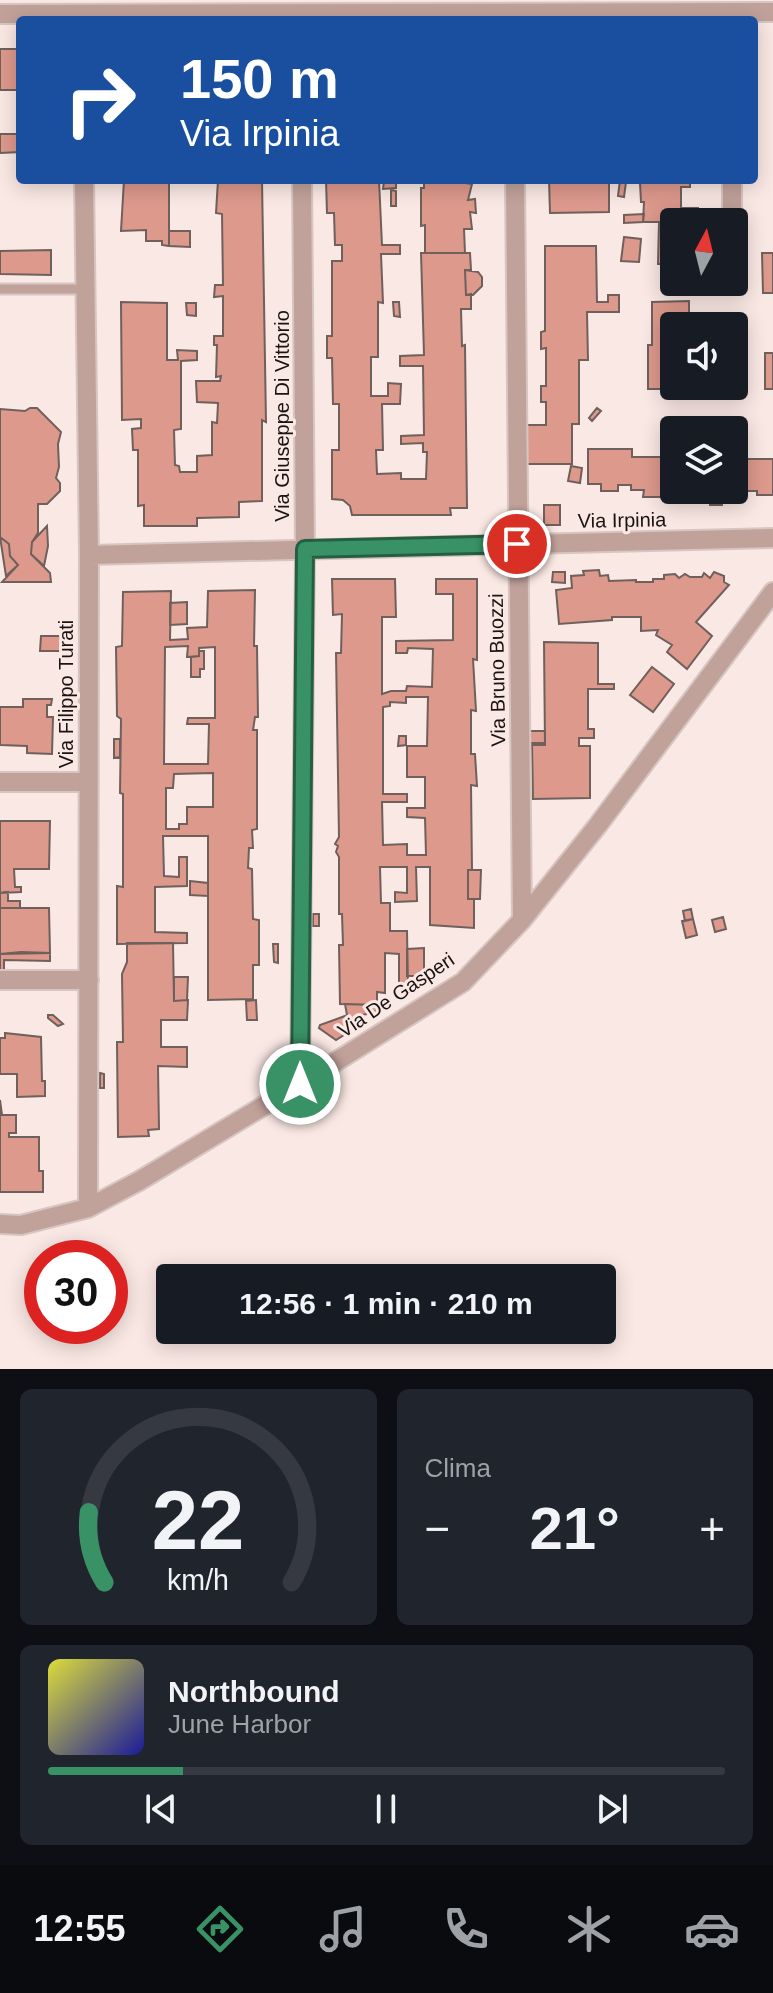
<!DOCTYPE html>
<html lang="it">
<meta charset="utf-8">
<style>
body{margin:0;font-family:Helvetica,sans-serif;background:#20242c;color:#f1f3f6;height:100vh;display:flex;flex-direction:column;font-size:30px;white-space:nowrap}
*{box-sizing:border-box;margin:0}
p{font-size:26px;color:#9ea1a6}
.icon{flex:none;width:44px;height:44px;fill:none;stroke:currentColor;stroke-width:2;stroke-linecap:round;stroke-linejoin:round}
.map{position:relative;height:1369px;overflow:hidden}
.details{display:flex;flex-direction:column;gap:20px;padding:20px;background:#0d0f14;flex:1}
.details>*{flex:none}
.hud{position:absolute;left:16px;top:16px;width:742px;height:168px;border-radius:8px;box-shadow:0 4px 20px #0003;background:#1a4fa0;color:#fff;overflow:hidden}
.needle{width:52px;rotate:7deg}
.tools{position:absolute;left:660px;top:208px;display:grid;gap:16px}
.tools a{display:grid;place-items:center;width:88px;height:88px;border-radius:8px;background:#171b24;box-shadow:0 4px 20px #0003;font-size:40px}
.speed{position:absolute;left:24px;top:1240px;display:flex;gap:16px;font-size:40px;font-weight:700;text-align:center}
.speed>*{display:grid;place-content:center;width:104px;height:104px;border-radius:50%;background:#171b24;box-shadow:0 4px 20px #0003;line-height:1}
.speed .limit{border:12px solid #d22;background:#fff;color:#111}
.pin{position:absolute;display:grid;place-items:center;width:68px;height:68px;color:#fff;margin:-34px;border:4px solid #fff;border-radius:50%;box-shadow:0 2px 8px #0007}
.me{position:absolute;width:88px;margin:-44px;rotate:0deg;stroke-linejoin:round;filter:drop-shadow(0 0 6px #0008)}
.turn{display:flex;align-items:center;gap:28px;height:168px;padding:0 32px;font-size:36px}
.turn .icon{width:104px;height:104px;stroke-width:2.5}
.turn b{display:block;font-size:56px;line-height:68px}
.big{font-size:60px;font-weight:600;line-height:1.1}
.details .card{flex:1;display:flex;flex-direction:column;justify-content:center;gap:12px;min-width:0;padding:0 28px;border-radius:12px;background:#20242c}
.details .dial{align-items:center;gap:0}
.dial svg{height:208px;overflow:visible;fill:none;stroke:#363941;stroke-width:7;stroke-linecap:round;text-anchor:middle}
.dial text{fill:#f1f3f6;stroke:none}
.song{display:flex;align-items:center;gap:24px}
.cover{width:96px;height:96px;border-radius:12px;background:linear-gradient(135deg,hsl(60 70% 55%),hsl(240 70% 35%))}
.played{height:8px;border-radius:4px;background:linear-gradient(90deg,#399166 20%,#363941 20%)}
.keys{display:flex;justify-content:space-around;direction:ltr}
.heat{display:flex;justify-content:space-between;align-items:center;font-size:44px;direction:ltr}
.details .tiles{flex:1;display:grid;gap:20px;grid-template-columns:1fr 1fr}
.card:last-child{grid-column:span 2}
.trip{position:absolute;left:156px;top:1264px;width:460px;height:80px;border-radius:8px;background:#171b24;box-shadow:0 4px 20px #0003;font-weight:600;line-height:80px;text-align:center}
.tab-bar{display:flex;height:128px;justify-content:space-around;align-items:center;background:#090b0e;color:#9ea1a6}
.tab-bar .icon{width:56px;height:56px}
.tab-bar .current{color:#399166}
.tab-bar b{font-size:36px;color:#f1f3f6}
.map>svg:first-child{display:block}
</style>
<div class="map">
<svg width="773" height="1369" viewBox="0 0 773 1369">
<rect width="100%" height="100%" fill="#fae8e4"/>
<path fill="#dd998c" stroke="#6f605c" stroke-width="2" fill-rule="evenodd" d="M0,49H20V90H0Z
M0,134H20V152L0,153Z
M124,180H169V246L162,245V241H146V230L121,231Z
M218,180H262L266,422L262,420V501L239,502V517L197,518V526H144V505L138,506V450H133L132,429L141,428V419L122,420L121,302L167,303V360H178L177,350L197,351V360L181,361V429L174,430L175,465L179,466L180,472H197V456L212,455V422L217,423L218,403L197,402L196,381H220L221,376L216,377L217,345H214V336H223V296L214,297L215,285H223L222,214L216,213Z
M326,180H379L382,245H400V254H381L383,303L378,302V357H371V396H388V383L401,384L400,404H382L383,450H376L377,474L401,473V479H426L427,452H423V443L401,444V436L424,435L423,366H400V356L424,355L421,253H470L471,270H465L466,295L471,294V309H461L462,346L465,345L467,508H450L451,515H352L350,506L343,500L332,499V450H339V404H333L332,358H327V336H332V261H342V245H335L334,213H327Z
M424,180H465V183L472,184L468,200L475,199L476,213L470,212L472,229H464L465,253H425V225L421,226V188H424Z
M549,180H604V183H609V212L550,213Z
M620,180H690V187H681V208H698V222H674V264H658L659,222H643L644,202H641L640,183L626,182L624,197L618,196Z
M384,181H396V188L383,189Z
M391,190L396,191V206H391Z
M644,214L643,222L624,223V215Z
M169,231H190V247L169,246Z
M624,237L641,239L639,262L621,261Z
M545,246H596L597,302H608V295H619V312H587L588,360H579V424H572V464H525V425H546V402H541V386H546V348L541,349V332L545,331Z
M51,250V275L0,274V251Z
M762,253H773V293H763Z
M465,270L478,272L482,277V286L473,295H466Z
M689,301V326H674V386H685V389H648V345H652V302Z
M393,302H399L400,317L394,316Z
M186,303H196V316L187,315Z
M765,353H773V389H765Z
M30,408H37L61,432L58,444L59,467L56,478L60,483V491L47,504H38V533L32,542L31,554L50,573L51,582H2L18,565L10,556L9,544L0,537V409L25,411Z
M597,408L601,411L592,421L589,418Z
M588,449H632V457H674V490L679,491H664V497H643L644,490H631V485H618V491H601V484H588Z
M734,459H773V495H757V491H743V485H734Z
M571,466L582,468L580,483L568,481Z
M711,490H721L722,505H710Z
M544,505H560V525H544Z
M47,526L48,546L44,566L31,554L32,542Z
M0,537L9,544L10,556L18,565L6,576Z
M599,570L600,576L608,575L609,581L636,580V582H653V579H664V575L675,574L679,578L685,574L690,577H702L704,573L710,578L714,572L724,576V582L729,585L696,622L712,636L687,669L667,652L672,645L656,635L658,630L641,631V617H612V620L559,624L556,590L572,588L571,576L584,575L583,571Z
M553,572H565V583L552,582Z
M332,579H395L396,617H382V694L391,691H406L407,686L432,687L433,649L408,648L407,653H396V641L453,640V594H436V579H477V660L473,659L476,711L471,710V754H475L477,786L471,785L472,870H468V899H474V928L430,925V867H416L417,901L395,902V892L407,893V867H380L381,903H390V931H407L408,984L399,985V954L385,953V993L377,992V1005L340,1004L339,945H343L342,914H339V857L336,852L338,846L335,844L339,837L336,653H341L342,614L333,615ZM406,697H428L427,746H407V777H425V808H407V817L425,818L426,855H407V844L383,845L382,802H407V794H383V707L390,706V702L406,703Z
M255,590L254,646H257L258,717H255L253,730H257V829L252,830L253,848H249L248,868L252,869L253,919L259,920V965H253V999L208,1000V836H163L164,876L179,877V857H187V886L155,887V932L187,933V943L117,944V886L123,887V794L120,793L121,719L117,716L116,647L122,646L123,592L171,591L170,640L188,639L187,628L207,627L208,591ZM188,646L187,657L199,656V648L215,647V718H188L187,724H209L208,764H164L165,647ZM213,773V807H187V824H179V829H166V788H173L174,774Z
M187,602V624L170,625V603Z
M41,636H61V651H40Z
M544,642L598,643V684H614V689H588V729H594V738H579V746H590V798L533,799L532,745H545Z
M199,651H204V669H200V677H191V657L199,656Z
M652,667L674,684L653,712L630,695Z
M23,699H52L51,705H47V717H53L52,754L27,753V746L0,745V707H23Z
M528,731H545V743H528Z
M399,736H406V745L398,746Z
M114,739H120V757L114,758Z
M0,821H50L49,869H14L15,887H21V892L0,893Z
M468,870H481L480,899H468Z
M190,881L208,883V896L190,895Z
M8,892V901H20V908H0V893Z
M0,908H49L50,953L0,954Z
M691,909L693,919L685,921L683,911Z
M313,914H319V926H313Z
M723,917L726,929L715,932L712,920Z
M693,919L697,935L686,938L682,921Z
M127,943H173L174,1001L188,1000L187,1020H161V1047H187V1067L158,1066L159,1129L148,1130L149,1136L118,1137L117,1042H123L122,974L127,962Z
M273,944H278V963L274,962Z
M424,948V976H407V949Z
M21,952L50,953V961L4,960V972H0V954Z
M174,977H188L187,1000L174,1001Z
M256,1000L257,1020H247L246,1001Z
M345,1004L377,1005L376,1013L359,1015L360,1021L355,1024L345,1016L347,1015Z
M48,1015H53L63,1024L58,1026L48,1018Z
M345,1016L358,1026L336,1040L319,1028L320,1025Z
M5,1033L41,1037L42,1081H45V1096L17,1097V1074H0V1038H5Z
M100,1073L104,1074V1088H100Z
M0,1100L2,1115H16V1133H9V1137H39V1171H43V1192H0Z"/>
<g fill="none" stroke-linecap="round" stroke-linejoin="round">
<defs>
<path id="lane" d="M0,289H86"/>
<path id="street" d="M0,14L773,12
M84,180L89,555L88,1208
M515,180L522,920
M732,180V222
M89,555L773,538
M0,782H87
M0,980H89
M300,1084L305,549L302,180
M0,1224L21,1225L88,1208L139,1181L300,1084L463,982L522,920L598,825L773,592"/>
</defs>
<use href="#lane" stroke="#d6c6c2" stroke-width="13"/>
<use href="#street" stroke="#d6c6c2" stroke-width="22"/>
<use href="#lane" stroke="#c1a29b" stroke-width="9"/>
<use href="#street" stroke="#c1a29b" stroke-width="18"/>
</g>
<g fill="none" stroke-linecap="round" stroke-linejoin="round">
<defs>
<path id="route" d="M300,1084L305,549L517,544"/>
</defs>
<use href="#route" stroke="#255e42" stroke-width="20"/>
<use href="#route" stroke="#399166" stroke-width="14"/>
</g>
<g text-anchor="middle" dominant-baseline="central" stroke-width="6" stroke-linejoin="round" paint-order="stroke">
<g font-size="20" fill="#191312" stroke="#fae8e4">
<text transform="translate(282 416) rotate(-90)">Via Giuseppe Di Vittorio</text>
<text transform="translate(622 520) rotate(-1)">Via Irpinia</text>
<text transform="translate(497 670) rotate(-91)">Via Bruno Buozzi</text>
<text transform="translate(66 694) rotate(-90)">Via Filippo Turati</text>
<text transform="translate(396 995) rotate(-34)">Via De Gasperi</text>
</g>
</g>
</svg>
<div class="tools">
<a><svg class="needle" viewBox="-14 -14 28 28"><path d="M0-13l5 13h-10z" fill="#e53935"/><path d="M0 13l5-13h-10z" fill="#9ea1a6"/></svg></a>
<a><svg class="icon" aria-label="sound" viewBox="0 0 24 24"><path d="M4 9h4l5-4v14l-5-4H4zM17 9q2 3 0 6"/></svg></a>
<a><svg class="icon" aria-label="layers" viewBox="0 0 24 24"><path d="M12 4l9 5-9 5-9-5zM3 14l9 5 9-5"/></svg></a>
</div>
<div class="speed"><div class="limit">30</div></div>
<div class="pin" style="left:517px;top:544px;background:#d93025"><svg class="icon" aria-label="arrive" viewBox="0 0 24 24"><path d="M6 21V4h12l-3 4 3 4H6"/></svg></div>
<svg class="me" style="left:300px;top:1084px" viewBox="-20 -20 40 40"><circle r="17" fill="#399166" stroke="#fff" stroke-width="3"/><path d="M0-11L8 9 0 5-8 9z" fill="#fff"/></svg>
<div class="trip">12:56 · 1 min · 210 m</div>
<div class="hud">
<div class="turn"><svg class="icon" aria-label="right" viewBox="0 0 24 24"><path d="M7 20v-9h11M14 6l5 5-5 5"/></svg><div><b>150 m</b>Via Irpinia</div></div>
</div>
</div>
<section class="details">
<div class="tiles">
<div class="card dial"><svg viewBox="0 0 100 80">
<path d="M14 69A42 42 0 1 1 86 69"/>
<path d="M14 69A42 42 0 0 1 8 42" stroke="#399166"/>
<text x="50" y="56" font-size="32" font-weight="700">22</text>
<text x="50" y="72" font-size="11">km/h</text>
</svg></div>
<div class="card"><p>Clima</p>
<div class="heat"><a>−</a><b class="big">21°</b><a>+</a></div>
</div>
<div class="card">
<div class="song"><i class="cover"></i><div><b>Northbound</b><p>June Harbor</p></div></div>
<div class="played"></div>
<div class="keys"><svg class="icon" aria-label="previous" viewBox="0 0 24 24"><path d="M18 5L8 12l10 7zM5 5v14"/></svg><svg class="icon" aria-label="pause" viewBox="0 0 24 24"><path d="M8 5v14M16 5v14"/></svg><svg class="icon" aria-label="next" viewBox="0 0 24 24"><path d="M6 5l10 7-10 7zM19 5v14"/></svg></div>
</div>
</div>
</section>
<nav class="tab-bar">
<b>12:55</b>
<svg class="icon current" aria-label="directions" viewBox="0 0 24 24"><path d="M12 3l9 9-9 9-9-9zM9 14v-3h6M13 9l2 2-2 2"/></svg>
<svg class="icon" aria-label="music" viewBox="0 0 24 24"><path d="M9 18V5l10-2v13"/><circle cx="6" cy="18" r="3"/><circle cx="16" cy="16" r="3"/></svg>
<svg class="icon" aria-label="phone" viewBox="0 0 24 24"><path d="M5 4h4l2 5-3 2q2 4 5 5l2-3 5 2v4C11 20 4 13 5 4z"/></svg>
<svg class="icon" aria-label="climate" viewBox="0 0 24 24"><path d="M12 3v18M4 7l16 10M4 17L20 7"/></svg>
<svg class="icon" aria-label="car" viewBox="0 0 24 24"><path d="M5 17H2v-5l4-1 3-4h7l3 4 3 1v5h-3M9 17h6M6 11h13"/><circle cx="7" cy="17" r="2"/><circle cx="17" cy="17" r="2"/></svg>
</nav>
